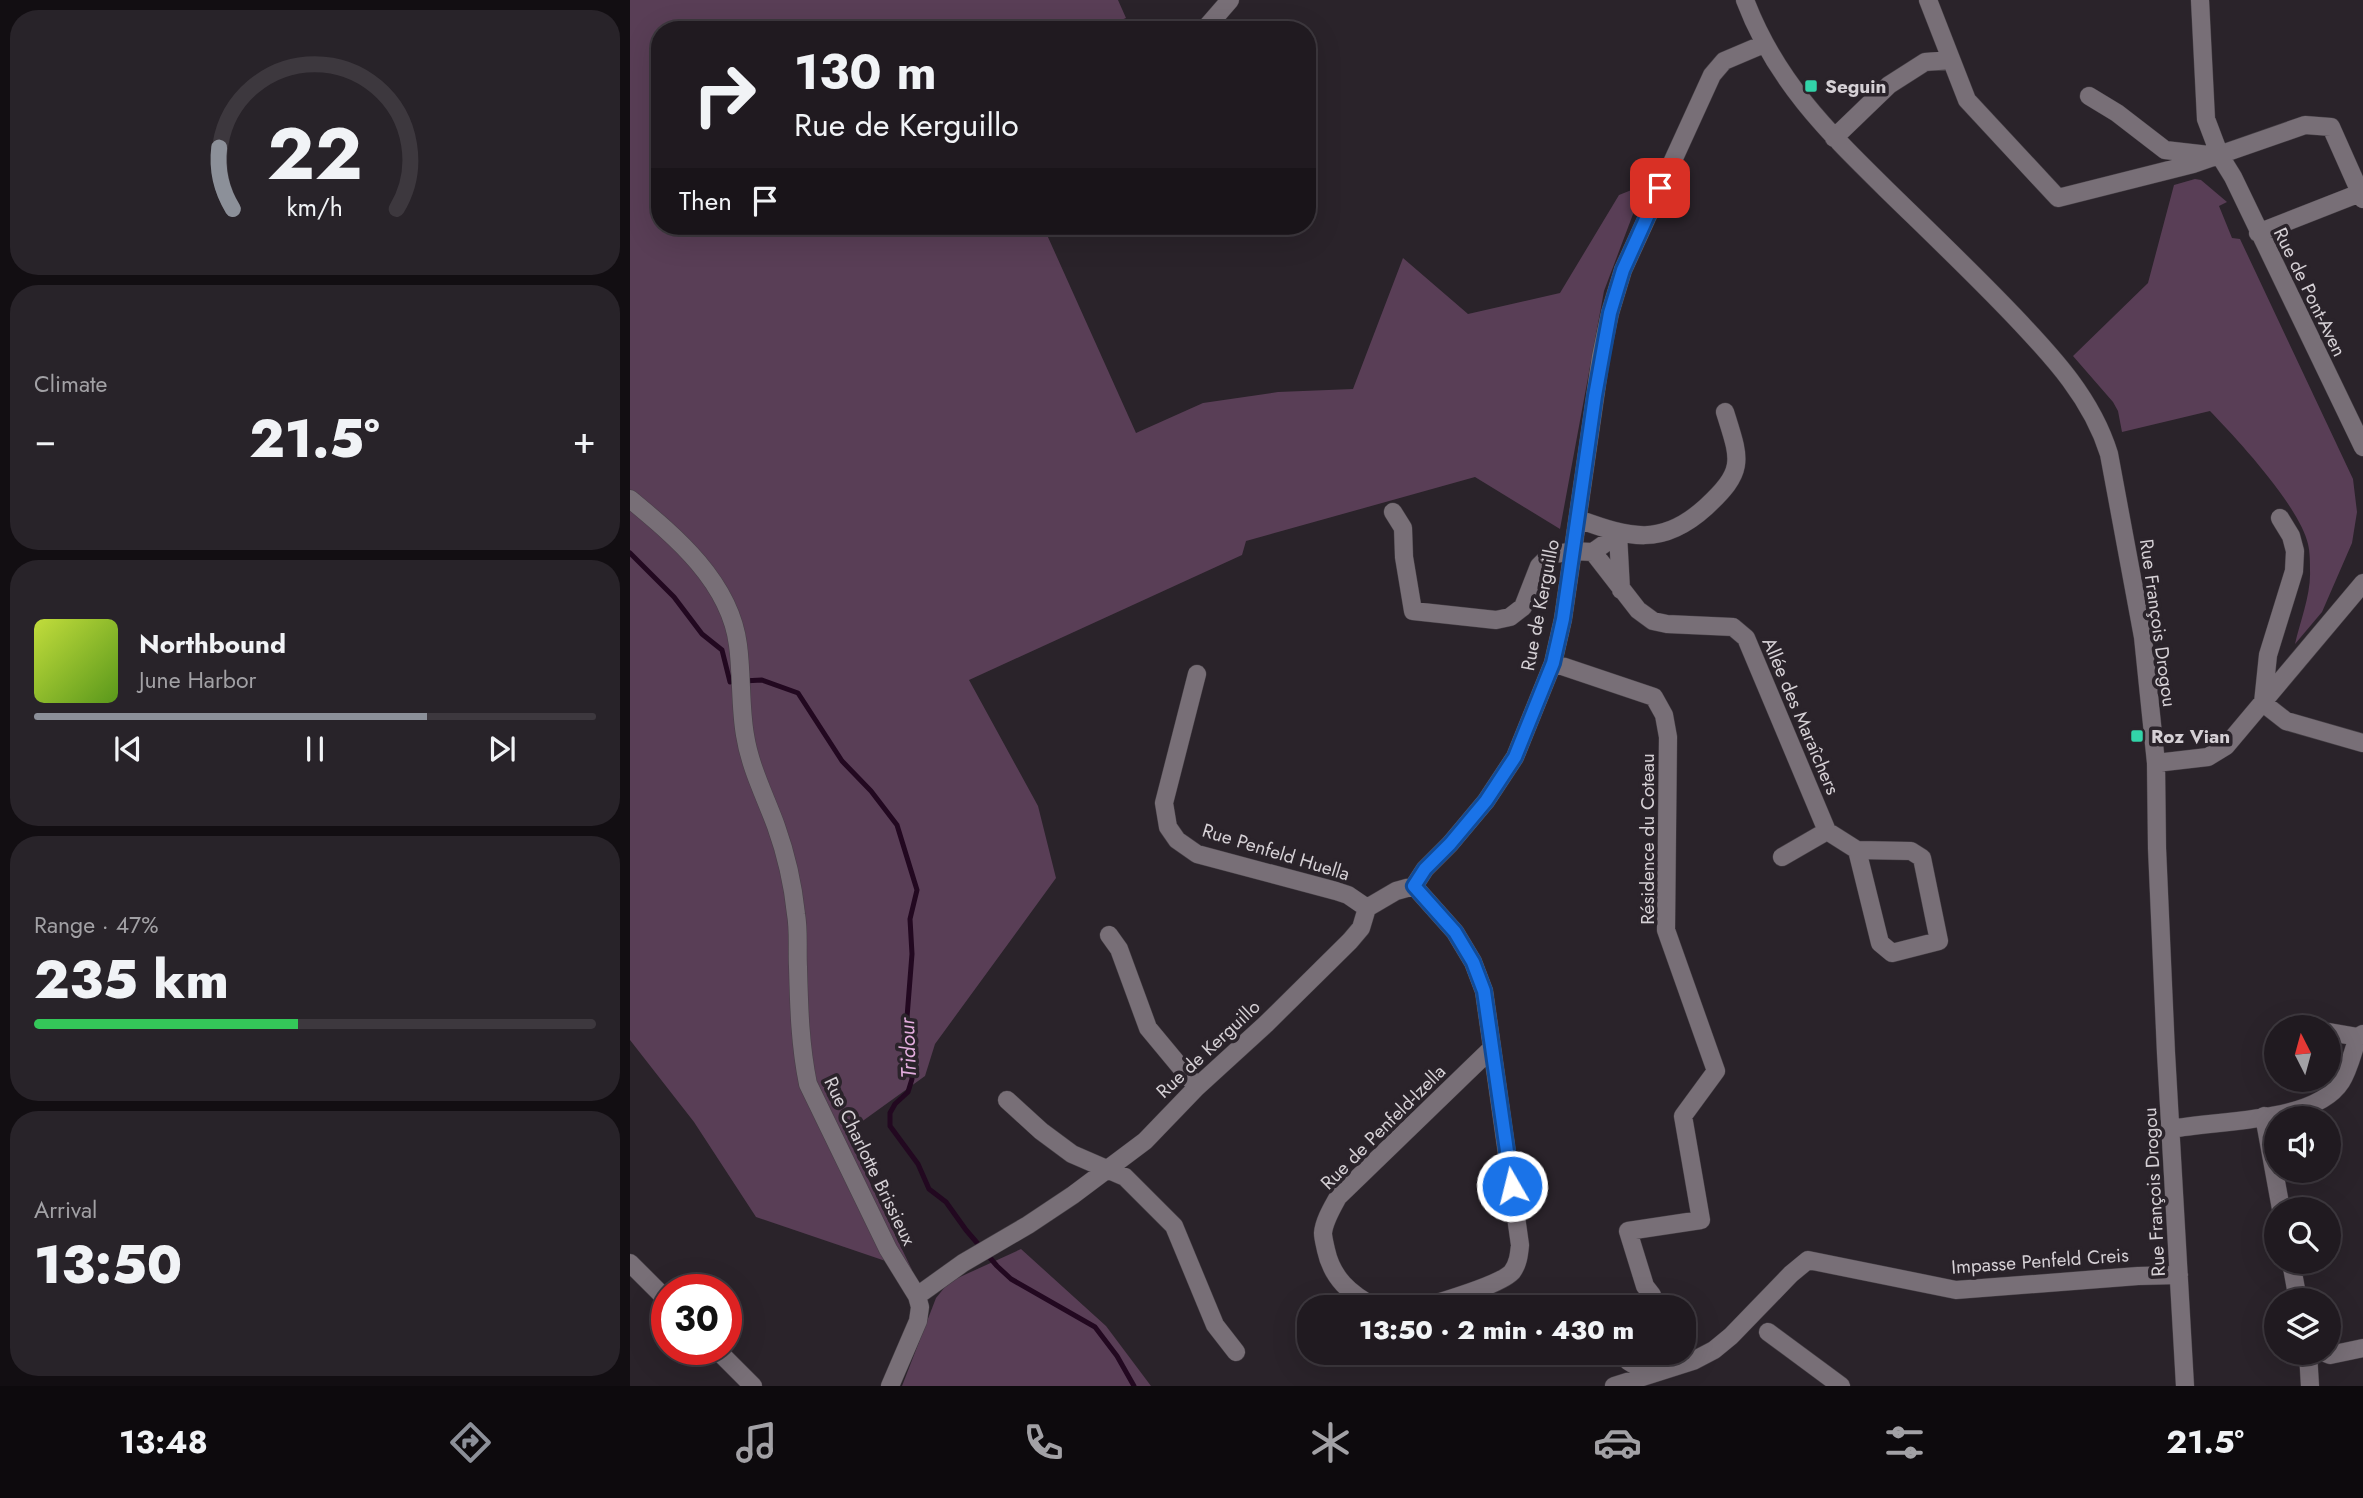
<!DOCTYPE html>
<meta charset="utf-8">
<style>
body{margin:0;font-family:Jost,sans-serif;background:#282329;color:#f1f3f6;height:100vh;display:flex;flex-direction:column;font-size:26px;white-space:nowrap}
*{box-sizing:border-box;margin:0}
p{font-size:23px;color:#a2a1a5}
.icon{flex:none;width:38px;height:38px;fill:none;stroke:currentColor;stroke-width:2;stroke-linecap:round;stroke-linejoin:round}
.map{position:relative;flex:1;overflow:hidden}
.panel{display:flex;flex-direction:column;gap:10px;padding:10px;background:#120e12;width:630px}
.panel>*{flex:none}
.guide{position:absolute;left:21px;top:21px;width:665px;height:214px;border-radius:28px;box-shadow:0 7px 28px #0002,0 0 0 2px #3d383e;background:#201a20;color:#f1f3f6;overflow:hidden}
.needle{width:46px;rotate:354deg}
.tools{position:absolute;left:1634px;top:1015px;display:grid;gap:14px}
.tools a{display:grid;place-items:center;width:77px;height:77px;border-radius:50%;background:#201a20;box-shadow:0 7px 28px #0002,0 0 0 2px #3d383e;font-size:35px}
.speed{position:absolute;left:21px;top:1274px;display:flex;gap:14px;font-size:35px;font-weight:700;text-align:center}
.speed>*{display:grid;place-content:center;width:91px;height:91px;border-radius:50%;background:#201a20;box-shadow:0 7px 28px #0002,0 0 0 2px #3d383e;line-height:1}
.speed .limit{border:10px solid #d22;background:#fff;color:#111}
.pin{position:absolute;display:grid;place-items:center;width:60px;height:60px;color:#fff;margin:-30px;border-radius:14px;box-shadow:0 4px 10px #0006}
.me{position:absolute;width:77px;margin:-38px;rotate:352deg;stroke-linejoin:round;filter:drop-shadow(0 0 5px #0008)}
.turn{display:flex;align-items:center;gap:24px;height:147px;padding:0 28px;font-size:32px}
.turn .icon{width:91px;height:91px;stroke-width:2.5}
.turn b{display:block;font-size:49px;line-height:60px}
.then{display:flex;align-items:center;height:66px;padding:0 28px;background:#0003;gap:14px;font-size:26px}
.big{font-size:52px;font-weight:800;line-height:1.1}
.panel .widget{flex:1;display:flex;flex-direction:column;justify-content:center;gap:10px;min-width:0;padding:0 24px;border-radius:28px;background:#282329}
.panel .dial{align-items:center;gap:0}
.dial svg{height:182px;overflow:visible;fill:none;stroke:#3d383e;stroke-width:7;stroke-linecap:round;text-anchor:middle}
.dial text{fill:#f1f3f6;stroke:none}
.song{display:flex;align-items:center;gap:21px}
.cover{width:84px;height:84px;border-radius:10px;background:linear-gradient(135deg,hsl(70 70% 55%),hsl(90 70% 35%))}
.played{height:7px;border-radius:4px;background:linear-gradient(90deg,#8c9099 70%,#3d383e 70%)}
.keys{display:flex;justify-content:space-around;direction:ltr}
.heat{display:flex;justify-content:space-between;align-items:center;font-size:38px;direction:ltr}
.charge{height:10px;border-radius:5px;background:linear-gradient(90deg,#34c759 47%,#3d383e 0)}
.trip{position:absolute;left:667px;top:1295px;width:399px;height:70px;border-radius:28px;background:#201a20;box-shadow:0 7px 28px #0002,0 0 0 2px #3d383e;font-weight:800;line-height:70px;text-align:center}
.tab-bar{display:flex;height:112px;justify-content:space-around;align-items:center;background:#0d0a0d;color:#a2a1a5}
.tab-bar .icon{width:49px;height:49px}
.tab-bar .active{color:#8c9099}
.tab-bar b{font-size:32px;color:#f1f3f6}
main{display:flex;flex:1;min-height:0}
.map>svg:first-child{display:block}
</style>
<main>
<section class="panel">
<div class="widget dial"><svg viewBox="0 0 100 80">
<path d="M14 69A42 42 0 1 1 86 69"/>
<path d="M14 69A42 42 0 0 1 8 42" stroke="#8c9099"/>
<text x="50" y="56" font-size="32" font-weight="700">22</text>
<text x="50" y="72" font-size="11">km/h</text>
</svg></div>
<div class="widget"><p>Climate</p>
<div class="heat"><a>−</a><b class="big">21.5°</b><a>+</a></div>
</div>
<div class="widget">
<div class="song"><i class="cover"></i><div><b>Northbound</b><p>June Harbor</p></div></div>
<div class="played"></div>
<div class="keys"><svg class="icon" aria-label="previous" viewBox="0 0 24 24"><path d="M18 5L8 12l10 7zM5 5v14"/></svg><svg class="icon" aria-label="pause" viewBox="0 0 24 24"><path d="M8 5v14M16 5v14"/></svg><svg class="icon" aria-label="next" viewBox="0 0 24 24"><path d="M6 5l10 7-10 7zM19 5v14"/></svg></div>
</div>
<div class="widget"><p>Range · 47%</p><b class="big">235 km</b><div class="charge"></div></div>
<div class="widget"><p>Arrival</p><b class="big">13:50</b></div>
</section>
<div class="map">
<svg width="1733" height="1386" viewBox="0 0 1733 1386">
<rect width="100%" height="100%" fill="#2a232a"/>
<path fill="#593e56" d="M0,0H488L496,18L468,30H30V226H413L506,433L573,403L648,392L723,389L773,258L838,314L930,293L989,195L1014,185L974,291L930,529L845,477L616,541L612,555L339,680L408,806L426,878L305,1044L295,1076L216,1133L282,1270L126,1217L64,1122L0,1040Z
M1565,179L1571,180L1597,202L1589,206L1602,238L1610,239L1723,479L1727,512L1722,543L1692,612L1665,644C1670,622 1681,594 1680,571C1680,563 1680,552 1678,544C1669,506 1608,440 1580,411L1492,432L1488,411L1483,402L1443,356L1518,283L1544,185Z
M391,1249L476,1326L521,1386H272L306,1298L319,1282Z"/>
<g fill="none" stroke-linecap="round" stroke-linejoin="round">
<path stroke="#220820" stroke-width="5" d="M0,553L44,597L72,634L92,650L100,682
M113,681L132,680L168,693L212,761L241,791L267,825L287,890L280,919L282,954L276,1030L282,1079L278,1092L265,1104L260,1113V1126L288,1164L299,1189L316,1202L336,1230L367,1266L381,1279L465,1327L487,1356L504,1386"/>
<defs>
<path id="minor" d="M1115,0C1146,82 1199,133 1260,193C1302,234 1344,274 1384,316C1424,358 1462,399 1479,454L1513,637L1526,763L1527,848L1536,1053L1555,1386
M1298,0L1337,100L1428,198L1563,164L1675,125L1701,127L1733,199
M1570,0L1576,119L1590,156L1603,177L1733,447
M574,30L600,0
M1459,96L1487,113L1535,150L1579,155
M1204,138L1259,85L1295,62L1321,60
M1628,233L1730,193
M0,499C46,537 100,582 108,645C112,675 110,706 115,735C120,767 135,796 146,826C156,854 163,885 166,914C169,931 167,950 168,967C169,1007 170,1045 178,1084L258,1249L287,1296L290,1307L288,1321L260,1386
M763,512L773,528L774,557L783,611L866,620L880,617L893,607L909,566L920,555L943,551L963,552L988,534
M1650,518L1661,536L1665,551L1664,571L1638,655L1633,703L1656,721L1733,743
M948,519C1000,538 1032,547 1076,507C1116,470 1110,460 1095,412
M988,534L991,590
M963,552L1008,610L1023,621L1037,624L1103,627L1116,638L1197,831L1227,850L1281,851L1292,858L1309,941L1262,953L1250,943L1227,850
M923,663L1024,697L1034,715L1038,737L1036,930L1086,1071L1053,1116L1071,1220L998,1231L1015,1286L1022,1295
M567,674L534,803L538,827L547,840L567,854L706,891L718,895L737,908
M1526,763L1578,757L1596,746L1733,583
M1152,857L1197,831
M784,886L825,932L843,962L854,991L890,1245C889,1255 888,1264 882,1272C870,1285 813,1301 794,1307
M479,935L489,949L518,1028L567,1087
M1699,1032L1728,1037L1733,1034
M377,1100L411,1131L442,1154L495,1177L544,1226L585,1325L606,1352
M1634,1116L1651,1209
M1542,1129C1587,1120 1685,1123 1711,1082C1719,1070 1723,1051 1728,1037
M1661,1262L1668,1300
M0,1263L37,1300
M287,1296L333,1263L398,1225L443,1195L515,1141L567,1087L636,1024L720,941L731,928L737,908L766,891L784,886L795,869L820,844L856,801L885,757L923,663L933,619L971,356L980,313L993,270L1082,75L1094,61L1134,44
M745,1307C720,1294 702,1278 696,1250C695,1245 693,1238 693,1233C694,1221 702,1208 708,1197L862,1048
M1138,1332L1211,1386
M86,1349L123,1386
M996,1353L998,1361L1019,1374
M1678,1353L1680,1386
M1695,1353L1700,1355L1733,1348
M984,1386L1063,1361L1084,1350L1101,1336L1161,1274L1178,1260L1326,1290L1508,1276L1549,1275"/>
</defs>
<use href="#minor" stroke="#453f45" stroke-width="19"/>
<use href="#minor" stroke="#786f77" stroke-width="18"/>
</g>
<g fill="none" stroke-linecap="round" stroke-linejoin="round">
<defs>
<path id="route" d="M882,1186L854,991L843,962L825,932L784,886L795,869L820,844L856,801L885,757L923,663L933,619L965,396L980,313L993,270L1030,188"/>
</defs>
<use href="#route" stroke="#114b97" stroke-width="18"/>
<use href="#route" stroke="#1a73e8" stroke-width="12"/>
</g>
<g fill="#32d4a9" stroke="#2a232a" stroke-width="2.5">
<rect x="1174" y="79" width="14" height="14" rx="3.5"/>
<rect x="1500" y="729" width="14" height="14" rx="3.5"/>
</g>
<g text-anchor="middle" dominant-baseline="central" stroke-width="7" stroke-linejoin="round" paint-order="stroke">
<g font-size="19" font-weight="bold" fill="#d5d0d5" stroke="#2a232a" text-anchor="start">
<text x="1195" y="86">Seguin</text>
<text x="1521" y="736">Roz Vian</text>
</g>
<g font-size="19" fill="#d5d0d5" stroke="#2a232a">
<text transform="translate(1680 292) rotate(64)">Rue de Pont-Aven</text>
<text transform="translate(910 605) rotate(-79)">Rue de Kerguillo</text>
<text transform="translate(1528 623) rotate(82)">Rue François Drogou</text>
<text transform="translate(1171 716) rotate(67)">Allée des Maraîchers</text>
<text transform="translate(1017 839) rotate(-90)">Résidence du Coteau</text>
<text transform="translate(646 852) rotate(17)">Rue Penfeld Huella</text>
<text transform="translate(578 1049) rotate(-43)">Rue de Kerguillo</text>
<text transform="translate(753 1127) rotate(-45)">Rue de Penfeld-Izella</text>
<text transform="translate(240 1161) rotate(64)">Rue Charlotte Brissieux</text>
<text transform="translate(1524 1192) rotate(-93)">Rue François Drogou</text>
<text transform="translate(1410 1261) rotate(-4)">Impasse Penfeld Creis</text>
</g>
<g font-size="21" font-style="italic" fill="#e4aedf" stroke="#2a232a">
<text transform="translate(278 1048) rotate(-92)">Tridour</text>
</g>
</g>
</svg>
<div class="tools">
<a><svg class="needle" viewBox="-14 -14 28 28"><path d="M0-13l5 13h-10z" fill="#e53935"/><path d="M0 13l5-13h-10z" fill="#a2a1a5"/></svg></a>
<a><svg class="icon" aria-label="sound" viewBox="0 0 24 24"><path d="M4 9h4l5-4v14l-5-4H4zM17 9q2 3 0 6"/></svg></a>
<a><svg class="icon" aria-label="search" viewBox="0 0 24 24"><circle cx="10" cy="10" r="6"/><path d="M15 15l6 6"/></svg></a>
<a><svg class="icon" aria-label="layers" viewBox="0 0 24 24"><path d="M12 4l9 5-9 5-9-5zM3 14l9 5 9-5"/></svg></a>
</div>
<div class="speed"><div class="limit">30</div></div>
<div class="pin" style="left:1030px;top:188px;background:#d93025"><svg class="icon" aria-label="arrive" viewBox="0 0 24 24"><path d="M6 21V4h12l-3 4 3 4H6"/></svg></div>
<svg class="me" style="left:882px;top:1186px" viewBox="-20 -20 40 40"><circle r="17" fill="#1a73e8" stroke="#fff" stroke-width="3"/><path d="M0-11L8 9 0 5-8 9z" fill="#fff"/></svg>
<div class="trip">13:50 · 2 min · 430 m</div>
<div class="guide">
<div class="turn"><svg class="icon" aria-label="right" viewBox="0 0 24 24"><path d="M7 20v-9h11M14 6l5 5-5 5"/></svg><div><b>130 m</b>Rue de Kerguillo</div></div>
<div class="then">Then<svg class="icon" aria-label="arrive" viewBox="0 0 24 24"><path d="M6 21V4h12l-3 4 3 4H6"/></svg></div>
</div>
</div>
</main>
<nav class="tab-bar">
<b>13:48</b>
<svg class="icon active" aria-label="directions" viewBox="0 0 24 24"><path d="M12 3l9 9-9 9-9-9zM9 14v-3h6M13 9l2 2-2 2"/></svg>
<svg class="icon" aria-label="music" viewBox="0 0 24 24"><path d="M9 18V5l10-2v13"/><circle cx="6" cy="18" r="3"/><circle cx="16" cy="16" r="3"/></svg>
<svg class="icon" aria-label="phone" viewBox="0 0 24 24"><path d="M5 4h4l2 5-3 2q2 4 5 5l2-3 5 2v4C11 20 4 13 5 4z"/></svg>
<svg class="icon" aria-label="climate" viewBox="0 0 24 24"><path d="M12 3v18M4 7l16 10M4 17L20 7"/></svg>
<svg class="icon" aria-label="car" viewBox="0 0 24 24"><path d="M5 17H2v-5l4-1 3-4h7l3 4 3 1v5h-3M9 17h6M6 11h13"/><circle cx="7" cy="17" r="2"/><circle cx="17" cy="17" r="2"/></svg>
<svg class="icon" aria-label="filters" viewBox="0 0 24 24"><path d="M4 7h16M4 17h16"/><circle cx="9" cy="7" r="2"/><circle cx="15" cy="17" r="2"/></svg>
<b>21.5°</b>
</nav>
